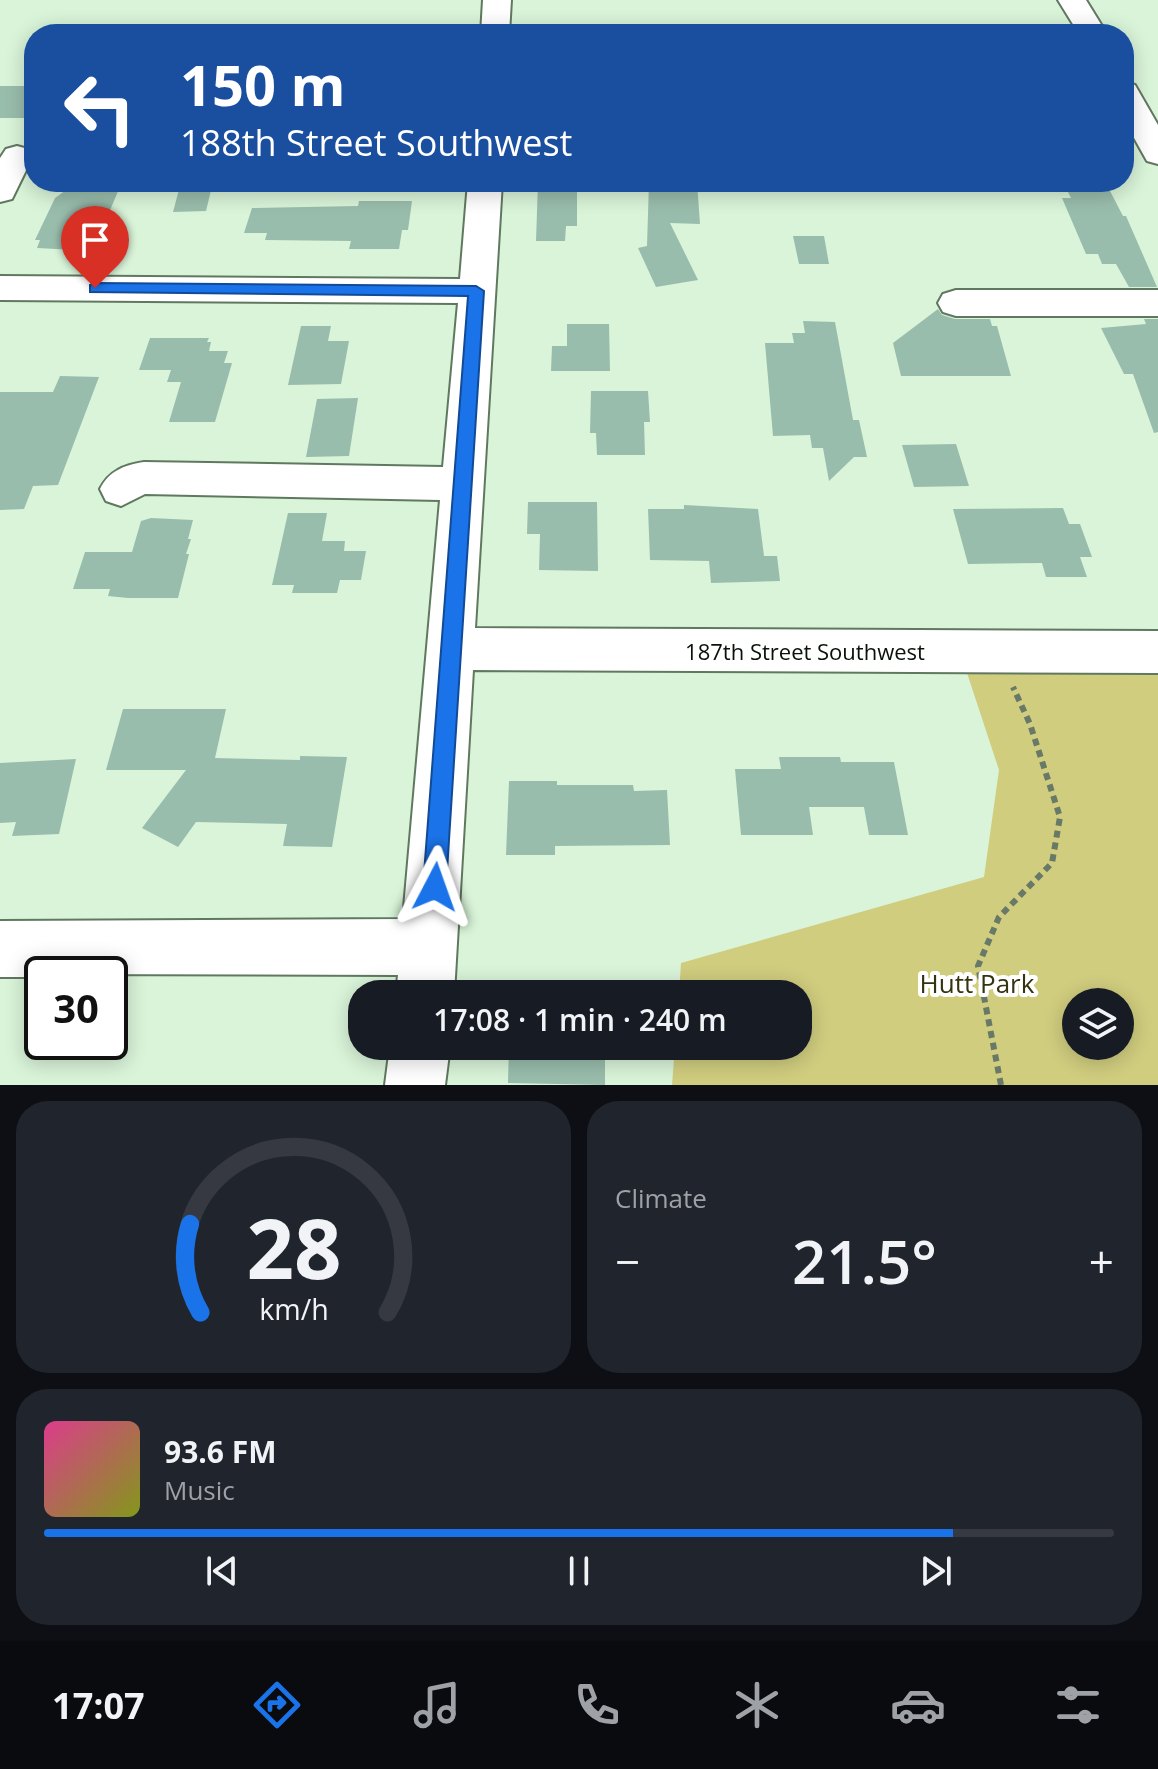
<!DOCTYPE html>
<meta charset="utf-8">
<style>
body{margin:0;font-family:"Open Sans",sans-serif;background:#20242c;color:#f1f3f6;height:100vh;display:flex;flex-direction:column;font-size:30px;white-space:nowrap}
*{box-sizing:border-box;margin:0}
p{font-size:26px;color:#9ea1a6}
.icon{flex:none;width:44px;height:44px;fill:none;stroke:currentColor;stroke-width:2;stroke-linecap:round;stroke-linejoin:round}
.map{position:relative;height:1085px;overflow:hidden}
.side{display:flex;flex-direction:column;gap:16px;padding:16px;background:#0d0f14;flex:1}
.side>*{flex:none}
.hud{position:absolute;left:24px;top:24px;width:1110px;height:168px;border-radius:32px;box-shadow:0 4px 20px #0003;background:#1a4fa0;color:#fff;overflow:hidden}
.fabs{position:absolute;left:1062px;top:988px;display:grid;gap:16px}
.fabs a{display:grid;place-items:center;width:72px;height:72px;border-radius:50%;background:#171b24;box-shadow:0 4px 20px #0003;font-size:40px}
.speed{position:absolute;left:24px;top:956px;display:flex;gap:16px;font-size:40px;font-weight:700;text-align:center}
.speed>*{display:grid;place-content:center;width:104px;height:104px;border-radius:50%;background:#171b24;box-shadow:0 4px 20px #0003;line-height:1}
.speed .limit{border:4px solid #111;border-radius:12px;background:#fff;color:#111}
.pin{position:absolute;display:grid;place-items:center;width:68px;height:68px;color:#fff;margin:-82px -34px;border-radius:50% 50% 50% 0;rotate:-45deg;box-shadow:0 0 8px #0007}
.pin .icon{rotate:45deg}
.me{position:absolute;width:88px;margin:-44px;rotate:4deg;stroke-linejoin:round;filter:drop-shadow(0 0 6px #0008)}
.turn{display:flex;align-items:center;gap:28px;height:168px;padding:0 24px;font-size:36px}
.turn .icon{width:104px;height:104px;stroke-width:2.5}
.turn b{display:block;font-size:56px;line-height:68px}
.big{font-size:60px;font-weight:600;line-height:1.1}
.side .tile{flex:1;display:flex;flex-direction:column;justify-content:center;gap:12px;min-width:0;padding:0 28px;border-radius:32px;background:#20242c}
.side .dial{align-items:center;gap:0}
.dial svg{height:208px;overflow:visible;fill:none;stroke:#363941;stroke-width:7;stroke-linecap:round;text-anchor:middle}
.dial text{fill:#f1f3f6;stroke:none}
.song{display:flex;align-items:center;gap:24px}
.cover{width:96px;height:96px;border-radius:12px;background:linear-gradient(135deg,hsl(330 70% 55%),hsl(70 70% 35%))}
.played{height:8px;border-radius:4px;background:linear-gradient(90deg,#1a73e8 85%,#363941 85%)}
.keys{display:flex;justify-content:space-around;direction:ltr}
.heat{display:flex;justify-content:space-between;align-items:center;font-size:44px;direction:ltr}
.side .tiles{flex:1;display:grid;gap:16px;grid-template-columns:1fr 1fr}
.tile:last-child{grid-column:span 2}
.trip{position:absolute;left:348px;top:980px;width:464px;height:80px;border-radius:32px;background:#171b24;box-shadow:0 4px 20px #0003;font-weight:600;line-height:80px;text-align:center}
.menu{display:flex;height:128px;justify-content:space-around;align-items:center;background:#090b0e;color:#9ea1a6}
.menu .icon{width:56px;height:56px}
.menu .current{color:#1a73e8}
.menu b{font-size:36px;color:#f1f3f6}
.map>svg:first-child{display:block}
</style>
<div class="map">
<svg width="1158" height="1085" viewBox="0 0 1158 1085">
<rect width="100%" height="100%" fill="#d9f4d9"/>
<path fill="#d0cd7f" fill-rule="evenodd" d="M1158,671V1085H672L675,1046H798V994H679L681,963L984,877L999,770L967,673ZM1076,1002H1120V1046H1076Z"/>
<path fill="#99bdac" d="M0,86H34V118H0Z
M77,182H122L102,229L97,234H86L75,250L37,248L40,240H35L55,198Z
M181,182H213L206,211L173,212Z
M538,182H577V226H566L565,241H536Z
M649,182H697L700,224L670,223L698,280L656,287L638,248L647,246Z
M1067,190L1110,191L1123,216H1126L1157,287H1129L1116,264H1102L1098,254H1086L1062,198H1071Z
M359,201H412L408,230H402L399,249H349L351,241L265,240L267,233H244L252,208L358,206Z
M793,236H824L829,264H799Z
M938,309L942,315L955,319H990L992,326H997L1011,376H901L893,343Z
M1144,319H1158V432L1154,433L1133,374H1124L1101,328L1146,324Z
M803,321L835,322L853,420H859L867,457H854L829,481L823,448H812L810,435L773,436L765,343H794L792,333H805Z
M567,324H609L610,371H551L552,346H567Z
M301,326H331L328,341H349L341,384L288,385Z
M150,338H209L207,342H211L209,351H228L224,363H232L215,422H169L181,382H167L171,370H139Z
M60,376L99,377L58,485L33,486L24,509L0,510V392H53Z
M591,391H648L650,422H644L645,455H597L596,433H590Z
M358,398L349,456L306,457L317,399Z
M956,444L969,486L914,487L902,445Z
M528,502H597L598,571L539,570L540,534H527Z
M684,505L758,509L764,556H777L780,581L711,583L709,561L650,560L648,509H684Z
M1063,508L1069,524H1080L1092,557H1080L1087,577H1046L1042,563L968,564L953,509Z
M288,513H327L322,541H345L344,551H366L361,580H340L337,593H292L294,585H272Z
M151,518L193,520L188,539H191L186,554H189L178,598H128L108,596L110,589H73L85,552H132L141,521Z
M123,709H226L215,758L300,760V756L347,757L332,847L283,846L287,824L196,822L178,847L142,828L186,770H106Z
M779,757H840L841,762H894L908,835H869L864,807H809L813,835H741L735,769H781Z
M76,759L59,834L12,836L16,822L0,823V763Z
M509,781H557V785H633L634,791L667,790L670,845L555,846V855H506Z
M509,1046H605V1085L508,1083Z"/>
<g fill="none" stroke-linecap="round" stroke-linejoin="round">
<defs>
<path id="minor" d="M483,0H511L509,34H481Z
M1058,0H1086L1107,34H1079Z
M1124,82L1135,85L1158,125V164L1147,161L1124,120Z
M17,146L28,149L33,156L12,199L0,202V158L6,149Z
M468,182H502L475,628L1158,631V673L473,670L454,994H396L398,975L42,974V977H0V921L403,919L440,500L145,494L121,506L106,501L100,489C109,471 124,465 144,462L443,467L458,303L0,300V276L460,279Z
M956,290H1158V316H956L943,312L938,303L943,294Z
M390,1046H450L445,1085H385Z"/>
</defs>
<use href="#minor" stroke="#607860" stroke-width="4"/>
<path stroke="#687968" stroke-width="6" stroke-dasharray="7 5" stroke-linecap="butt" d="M1001,1085L978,966L999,917L1052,863L1060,817L1030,724L1013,687"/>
<use href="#minor" fill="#fff" fill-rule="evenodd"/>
</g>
<path fill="#1a73e8" stroke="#114b97" stroke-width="2" d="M95,283L476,286L484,291L446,887L443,895L435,898L427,895L423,887L468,296L90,292V285Z"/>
<g text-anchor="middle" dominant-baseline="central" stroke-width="8" stroke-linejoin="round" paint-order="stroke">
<g font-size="22" fill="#091209" stroke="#fff">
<text x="805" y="651">187th Street Southwest</text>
</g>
<g font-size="26" fill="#363410" stroke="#fff">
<text x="977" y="983">Hutt Park</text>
</g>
</g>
</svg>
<div class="fabs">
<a><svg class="icon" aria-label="layers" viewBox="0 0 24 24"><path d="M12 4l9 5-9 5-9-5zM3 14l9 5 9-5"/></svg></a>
</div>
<div class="speed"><div class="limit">30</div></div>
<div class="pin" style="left:95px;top:288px;background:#d93025"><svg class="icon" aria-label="arrive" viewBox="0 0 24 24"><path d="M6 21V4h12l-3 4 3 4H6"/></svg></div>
<svg class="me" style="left:435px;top:887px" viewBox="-20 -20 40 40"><path d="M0-17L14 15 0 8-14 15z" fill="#1a73e8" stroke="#fff" stroke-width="4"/></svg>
<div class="trip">17:08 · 1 min · 240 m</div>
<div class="hud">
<div class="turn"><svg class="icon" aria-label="left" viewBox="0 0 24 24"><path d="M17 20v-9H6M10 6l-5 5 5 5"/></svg><div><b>150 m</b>188th Street Southwest</div></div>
</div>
</div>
<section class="side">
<div class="tiles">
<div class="tile dial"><svg viewBox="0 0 100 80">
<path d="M14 69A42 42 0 1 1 86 69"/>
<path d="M14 69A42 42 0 0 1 10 35" stroke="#1a73e8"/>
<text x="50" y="56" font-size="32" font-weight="700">28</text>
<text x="50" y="72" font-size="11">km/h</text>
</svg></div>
<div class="tile"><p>Climate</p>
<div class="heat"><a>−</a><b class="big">21.5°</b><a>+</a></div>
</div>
<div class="tile">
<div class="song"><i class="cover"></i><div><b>93.6 FM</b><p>Music</p></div></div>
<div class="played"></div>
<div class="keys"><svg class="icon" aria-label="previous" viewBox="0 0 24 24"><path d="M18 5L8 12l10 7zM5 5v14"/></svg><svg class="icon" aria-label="pause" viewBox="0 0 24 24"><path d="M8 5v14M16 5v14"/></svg><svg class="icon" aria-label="next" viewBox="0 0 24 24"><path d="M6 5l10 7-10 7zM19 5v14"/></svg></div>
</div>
</div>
</section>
<nav class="menu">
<b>17:07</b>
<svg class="icon current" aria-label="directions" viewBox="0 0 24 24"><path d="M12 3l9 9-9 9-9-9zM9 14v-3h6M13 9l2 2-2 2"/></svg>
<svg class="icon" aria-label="music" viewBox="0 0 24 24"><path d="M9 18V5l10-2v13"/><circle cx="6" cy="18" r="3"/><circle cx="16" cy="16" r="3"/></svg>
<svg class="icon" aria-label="phone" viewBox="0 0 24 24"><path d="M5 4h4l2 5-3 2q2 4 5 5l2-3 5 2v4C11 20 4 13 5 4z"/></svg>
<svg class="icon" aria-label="climate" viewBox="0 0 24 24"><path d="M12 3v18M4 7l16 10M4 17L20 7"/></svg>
<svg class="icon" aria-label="car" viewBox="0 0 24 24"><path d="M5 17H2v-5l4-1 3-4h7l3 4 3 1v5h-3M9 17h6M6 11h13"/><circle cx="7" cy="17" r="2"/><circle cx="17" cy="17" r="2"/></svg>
<svg class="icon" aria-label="filters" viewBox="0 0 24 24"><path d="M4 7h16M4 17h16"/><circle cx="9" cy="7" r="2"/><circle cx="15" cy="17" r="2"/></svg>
</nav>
